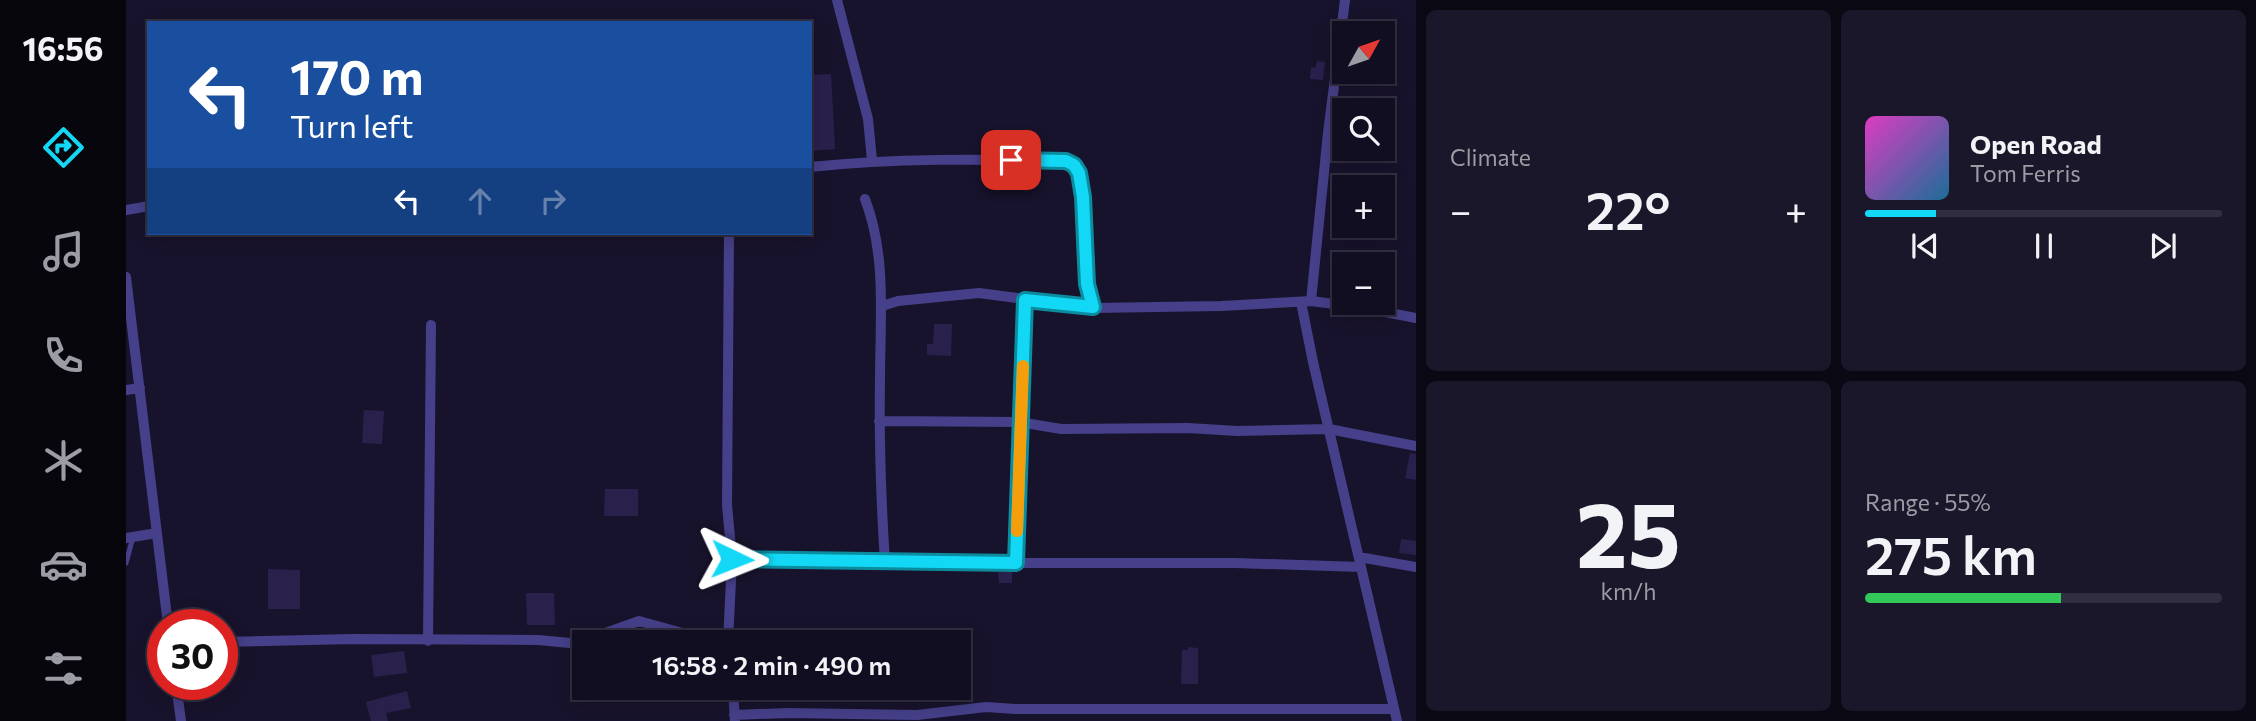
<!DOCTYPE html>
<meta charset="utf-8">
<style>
body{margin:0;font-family:Commissioner,sans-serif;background:#1b172a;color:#f1f3f6;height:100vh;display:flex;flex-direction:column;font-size:26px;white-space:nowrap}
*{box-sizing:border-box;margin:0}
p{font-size:23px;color:#9c9ca5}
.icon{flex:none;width:38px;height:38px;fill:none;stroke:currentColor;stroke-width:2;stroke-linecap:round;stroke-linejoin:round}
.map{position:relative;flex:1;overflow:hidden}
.details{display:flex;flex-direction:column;gap:10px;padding:10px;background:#0a0812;width:840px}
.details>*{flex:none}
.guide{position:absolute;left:21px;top:21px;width:665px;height:214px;border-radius:0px;box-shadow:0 4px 18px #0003,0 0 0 2px #312e3f;background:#1a4fa0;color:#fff;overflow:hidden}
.needle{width:46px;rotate:50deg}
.tools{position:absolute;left:1206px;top:21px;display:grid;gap:14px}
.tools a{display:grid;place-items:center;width:63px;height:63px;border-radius:0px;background:#120e21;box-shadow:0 4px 18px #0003,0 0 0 2px #312e3f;font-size:35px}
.speed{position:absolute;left:21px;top:609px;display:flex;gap:14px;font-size:35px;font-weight:700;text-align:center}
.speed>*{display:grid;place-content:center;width:91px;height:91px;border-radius:50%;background:#120e21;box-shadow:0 4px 18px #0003,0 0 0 2px #312e3f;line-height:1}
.speed .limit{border:10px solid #d22;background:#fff;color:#111}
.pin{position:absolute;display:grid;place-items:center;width:60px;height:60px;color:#fff;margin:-30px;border-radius:14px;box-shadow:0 4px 10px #0006}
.me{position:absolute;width:77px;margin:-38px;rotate:92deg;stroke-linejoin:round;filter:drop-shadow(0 0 5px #0008)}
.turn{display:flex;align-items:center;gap:24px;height:147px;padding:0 28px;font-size:32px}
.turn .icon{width:91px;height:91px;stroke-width:2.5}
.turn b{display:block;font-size:49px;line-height:60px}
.lanes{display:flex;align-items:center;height:66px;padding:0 28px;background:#0003;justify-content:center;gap:35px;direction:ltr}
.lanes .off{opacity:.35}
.big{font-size:52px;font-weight:600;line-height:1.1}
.details .widget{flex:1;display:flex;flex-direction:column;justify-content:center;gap:10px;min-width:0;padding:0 24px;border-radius:10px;background:#1b172a}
.details .dial{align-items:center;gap:0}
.dial b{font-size:91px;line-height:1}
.song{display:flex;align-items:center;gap:21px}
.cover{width:84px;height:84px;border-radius:10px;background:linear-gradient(135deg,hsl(310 70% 55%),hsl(200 70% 35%))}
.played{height:7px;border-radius:4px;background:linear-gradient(90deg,#13d8f5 20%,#312e3f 20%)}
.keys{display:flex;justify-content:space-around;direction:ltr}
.heat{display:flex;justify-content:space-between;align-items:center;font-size:38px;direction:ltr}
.charge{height:10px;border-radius:5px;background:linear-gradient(90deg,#34c759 55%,#312e3f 0)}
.details .tiles{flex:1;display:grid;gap:10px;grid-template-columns:repeat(2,1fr)}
.trip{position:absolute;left:446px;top:630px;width:399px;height:70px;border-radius:0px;background:#120e21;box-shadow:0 4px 18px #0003,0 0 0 2px #312e3f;font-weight:600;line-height:70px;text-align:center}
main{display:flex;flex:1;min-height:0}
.tab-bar{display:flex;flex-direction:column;width:126px;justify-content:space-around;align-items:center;background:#07060d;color:#9c9ca5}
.tab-bar .icon{width:49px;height:49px}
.tab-bar .active{color:#13d8f5}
.tab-bar b{font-size:32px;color:#f1f3f6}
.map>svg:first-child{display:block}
</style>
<main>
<nav class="tab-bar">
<b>16:56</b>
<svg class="icon active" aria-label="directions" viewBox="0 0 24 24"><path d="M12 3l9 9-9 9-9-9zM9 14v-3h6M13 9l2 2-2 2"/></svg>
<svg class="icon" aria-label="music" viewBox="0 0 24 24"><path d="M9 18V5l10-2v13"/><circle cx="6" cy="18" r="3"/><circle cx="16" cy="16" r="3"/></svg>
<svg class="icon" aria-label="phone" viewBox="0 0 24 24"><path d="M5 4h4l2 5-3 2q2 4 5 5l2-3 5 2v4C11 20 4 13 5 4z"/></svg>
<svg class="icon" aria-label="climate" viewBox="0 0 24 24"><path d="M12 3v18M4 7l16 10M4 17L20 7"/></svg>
<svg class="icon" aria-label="car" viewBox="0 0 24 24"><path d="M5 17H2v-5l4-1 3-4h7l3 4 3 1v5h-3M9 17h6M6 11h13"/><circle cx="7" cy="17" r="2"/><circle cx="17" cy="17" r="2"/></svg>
<svg class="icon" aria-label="filters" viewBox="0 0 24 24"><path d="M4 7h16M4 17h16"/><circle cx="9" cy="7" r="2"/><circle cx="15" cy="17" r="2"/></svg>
</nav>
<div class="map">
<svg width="1290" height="721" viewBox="0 0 1290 721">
<rect width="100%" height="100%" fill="#18132c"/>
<path fill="#2a204c" d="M1191,61L1199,62L1197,80L1184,79L1185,67L1189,68Z
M705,74L709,149L684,151V75Z
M808,324H826L825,356L801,355V344H807Z
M238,410L258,411L256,444L236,443Z
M1284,453L1290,454V480L1279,478Z
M479,489H512V516H478Z
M1275,539L1290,541V555L1273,553Z
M142,569L174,570V609H142Z
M872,572H886V583H873Z
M400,593H428L429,625H401Z
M1062,647L1072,648V684H1055L1056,650H1062Z
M278,651L281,673L248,677L245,655Z
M281,691L285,708L260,713L262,721H245L240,702Z"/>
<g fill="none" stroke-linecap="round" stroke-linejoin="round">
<path stroke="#454089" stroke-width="5" d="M0,563L7,537"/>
<path stroke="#454089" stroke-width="10" d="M711,0L742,119L746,160
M684,167C770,158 854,159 940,161L948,165L953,173L957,197L961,284L967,308
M739,199C761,256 754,319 754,379C753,440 755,501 759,562
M0,210L23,206
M0,277L42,625
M1185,301L1202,133L1219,0
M1175,302L1187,362L1271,721
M756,306L772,301L853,293L967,308L1095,306L1185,301L1239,308L1290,318
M0,390L14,388
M753,421L893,422L935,429L1062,428L1111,431L1203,429L1290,446
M0,538L31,533
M1233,557L1290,567
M606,559L750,562L824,561L890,563H1109L1235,567
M890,563L899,300
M302,641L305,325
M96,642L227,639L412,640L444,643L454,642L513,621L571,637L601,639
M602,642L606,559L601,505L603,233
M50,684L55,721
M607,688L609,721
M608,715L661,713L791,715L860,707L889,709H1268"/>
</g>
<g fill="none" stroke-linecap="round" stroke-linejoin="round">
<defs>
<path id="route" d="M606,559L890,563L899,300L967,307L961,284L957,197L953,173L948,165L940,161L885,160"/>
</defs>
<use href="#route" stroke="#0c8c9f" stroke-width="18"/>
<use href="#route" stroke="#13d8f5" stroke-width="12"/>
<path stroke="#f59e0b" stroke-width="12" d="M891,531L897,366"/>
</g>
</svg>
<div class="tools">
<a><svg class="needle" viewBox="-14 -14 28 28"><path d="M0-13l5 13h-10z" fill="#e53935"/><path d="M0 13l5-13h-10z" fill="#9c9ca5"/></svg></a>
<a><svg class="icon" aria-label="search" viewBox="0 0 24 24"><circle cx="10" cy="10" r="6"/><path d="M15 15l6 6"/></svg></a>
<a>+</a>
<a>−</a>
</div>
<div class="speed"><div class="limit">30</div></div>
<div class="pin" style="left:885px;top:160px;background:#d93025"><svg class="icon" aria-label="arrive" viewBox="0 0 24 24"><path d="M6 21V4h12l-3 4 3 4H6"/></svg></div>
<svg class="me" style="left:606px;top:559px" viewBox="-20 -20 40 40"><path d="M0-17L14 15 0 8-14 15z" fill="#13d8f5" stroke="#fff" stroke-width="4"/></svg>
<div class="trip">16:58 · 2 min · 490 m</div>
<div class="guide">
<div class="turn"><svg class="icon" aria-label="left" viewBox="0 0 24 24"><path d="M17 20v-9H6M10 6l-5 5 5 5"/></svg><div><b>170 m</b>Turn left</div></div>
<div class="lanes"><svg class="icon" aria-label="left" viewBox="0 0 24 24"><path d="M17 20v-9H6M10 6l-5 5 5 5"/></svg><svg class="icon off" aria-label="ahead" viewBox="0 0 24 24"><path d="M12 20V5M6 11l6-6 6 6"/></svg><svg class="icon off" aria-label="right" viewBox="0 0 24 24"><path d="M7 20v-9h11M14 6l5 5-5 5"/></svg></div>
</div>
</div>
<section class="details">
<div class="tiles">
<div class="widget"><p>Climate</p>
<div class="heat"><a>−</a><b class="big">22°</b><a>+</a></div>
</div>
<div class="widget">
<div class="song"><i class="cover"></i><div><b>Open Road</b><p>Tom Ferris</p></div></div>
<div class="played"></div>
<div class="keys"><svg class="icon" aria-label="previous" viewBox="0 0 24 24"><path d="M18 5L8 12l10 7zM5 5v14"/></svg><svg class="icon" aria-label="pause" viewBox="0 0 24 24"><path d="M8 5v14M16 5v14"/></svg><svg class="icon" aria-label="next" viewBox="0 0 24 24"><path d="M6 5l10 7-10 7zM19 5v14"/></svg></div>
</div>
<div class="widget dial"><b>25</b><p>km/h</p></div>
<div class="widget"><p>Range · 55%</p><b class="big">275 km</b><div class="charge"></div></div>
</div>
</section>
</main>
